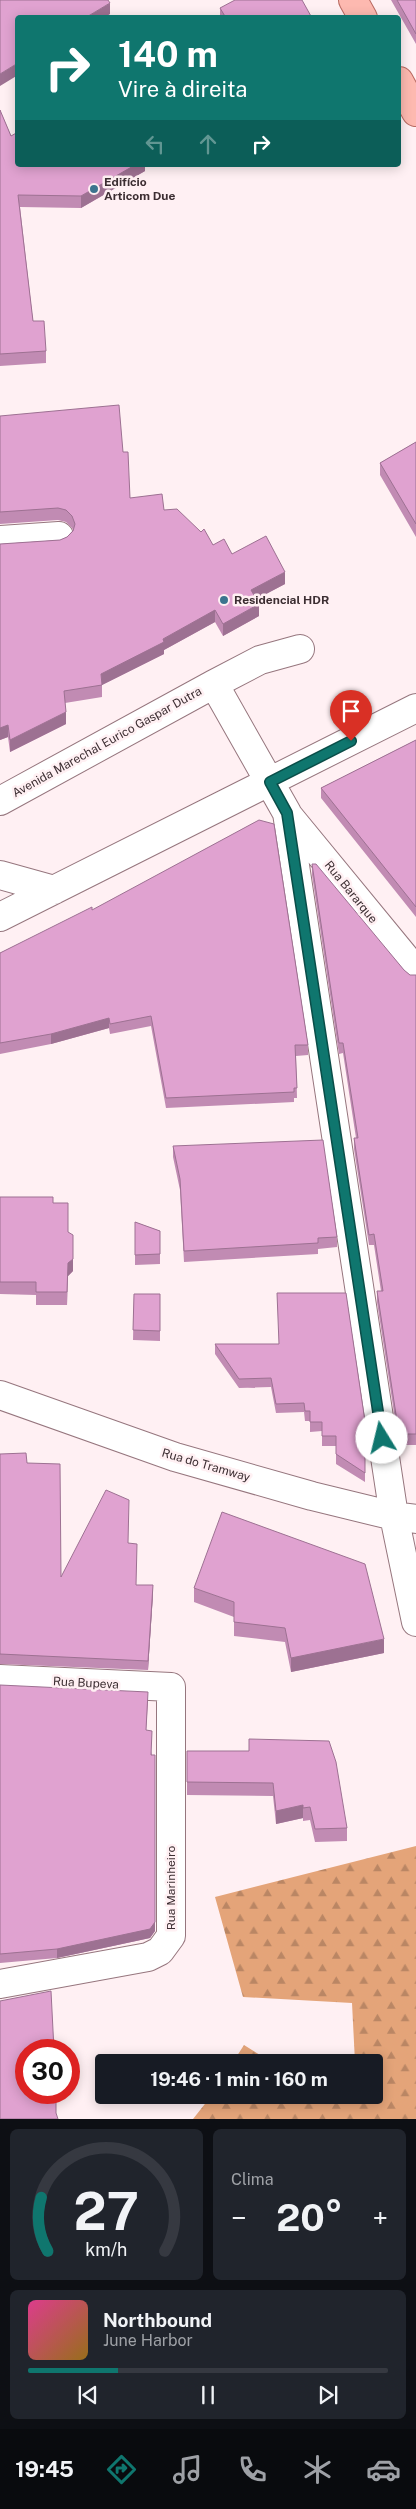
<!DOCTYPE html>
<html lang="pt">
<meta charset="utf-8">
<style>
body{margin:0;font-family:"Public Sans",sans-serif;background:#20242c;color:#f1f3f6;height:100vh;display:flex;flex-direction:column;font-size:19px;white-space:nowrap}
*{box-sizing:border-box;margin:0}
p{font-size:16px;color:#9ea1a6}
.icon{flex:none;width:28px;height:28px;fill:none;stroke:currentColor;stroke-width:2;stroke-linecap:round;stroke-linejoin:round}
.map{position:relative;height:2119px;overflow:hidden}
.panel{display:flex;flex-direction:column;gap:10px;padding:10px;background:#0d0f14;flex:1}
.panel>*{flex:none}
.hud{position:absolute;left:15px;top:15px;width:386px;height:152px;border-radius:5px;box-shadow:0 2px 12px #0003;background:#0f766e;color:#fff;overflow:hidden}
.speed{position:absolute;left:15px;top:2039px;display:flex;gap:10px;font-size:25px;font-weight:700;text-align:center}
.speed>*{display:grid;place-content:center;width:65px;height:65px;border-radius:50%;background:#171b24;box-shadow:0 2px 12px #0003;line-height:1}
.speed .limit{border:8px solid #d22;background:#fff;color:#111}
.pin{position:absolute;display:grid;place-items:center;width:42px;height:42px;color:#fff;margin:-51px -21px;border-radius:50% 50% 50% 0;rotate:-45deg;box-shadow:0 0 5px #0007}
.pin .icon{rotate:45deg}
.me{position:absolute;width:55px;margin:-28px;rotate:351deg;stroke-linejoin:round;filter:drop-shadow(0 0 4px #0008)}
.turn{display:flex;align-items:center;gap:18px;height:105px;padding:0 20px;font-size:22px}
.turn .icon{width:65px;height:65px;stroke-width:2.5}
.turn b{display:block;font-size:35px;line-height:42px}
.lanes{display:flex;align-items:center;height:48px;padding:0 20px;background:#0003;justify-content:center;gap:25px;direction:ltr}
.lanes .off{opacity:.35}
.big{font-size:38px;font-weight:700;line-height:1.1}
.panel .widget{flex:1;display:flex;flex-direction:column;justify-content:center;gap:8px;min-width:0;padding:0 18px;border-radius:8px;background:#20242c}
.panel .dial{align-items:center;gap:0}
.dial svg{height:130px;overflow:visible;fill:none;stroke:#363941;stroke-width:7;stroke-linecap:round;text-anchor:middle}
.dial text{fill:#f1f3f6;stroke:none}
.song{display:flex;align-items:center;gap:15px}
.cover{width:60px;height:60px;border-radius:8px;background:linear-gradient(135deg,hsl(330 70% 55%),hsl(40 70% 35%))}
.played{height:5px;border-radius:2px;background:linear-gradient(90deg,#0f766e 25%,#363941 25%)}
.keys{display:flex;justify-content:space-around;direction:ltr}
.heat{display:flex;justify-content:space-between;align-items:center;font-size:28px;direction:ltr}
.panel .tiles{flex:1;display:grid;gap:10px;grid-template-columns:1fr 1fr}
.widget:last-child{grid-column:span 2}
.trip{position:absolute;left:95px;top:2054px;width:288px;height:50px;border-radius:5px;background:#171b24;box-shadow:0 2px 12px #0003;font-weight:700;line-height:50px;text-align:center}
.menu{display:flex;height:80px;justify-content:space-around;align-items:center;background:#090b0e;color:#9ea1a6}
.menu .icon{width:35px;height:35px}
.menu .current{color:#0f766e}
.menu b{font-size:22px;color:#f1f3f6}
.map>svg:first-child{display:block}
</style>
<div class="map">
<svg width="416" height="2119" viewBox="0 0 416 2119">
<defs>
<pattern id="forest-firs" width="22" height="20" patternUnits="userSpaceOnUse" patternTransform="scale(1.25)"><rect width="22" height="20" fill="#e4a479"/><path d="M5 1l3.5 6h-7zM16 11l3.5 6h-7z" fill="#ba8664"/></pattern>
</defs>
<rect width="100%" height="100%" fill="#fff0f3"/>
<path fill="url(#forest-firs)" d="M416,1846V2119H193L212,2095H374V2062H355L352,2003L243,1997L215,1897Z
M244,2045L271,2062H233Z"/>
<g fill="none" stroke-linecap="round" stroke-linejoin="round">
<defs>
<path id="minor" d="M0,540L59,536
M214,684L287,813L394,1516L416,1622
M0,801L214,684L260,660L300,649
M287,814L416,971
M0,875L54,890
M0,917L416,708
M0,1395L175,1457L312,1496L394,1516L416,1519
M0,1679L171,1687V1936L160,1951L148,1957L0,1984"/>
<path id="major" d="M353,0L363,18
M399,81L416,112"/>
</defs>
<use href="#minor" stroke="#96767e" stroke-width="30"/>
<use href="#major" stroke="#b96a62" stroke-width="30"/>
<use href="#minor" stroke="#fff" stroke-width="28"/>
<use href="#major" stroke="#fdb9b0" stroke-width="28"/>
</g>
<path fill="#c18bb3" d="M391,0H416V44Z
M220,8L312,18H220Z
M0,110L11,136L145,165V171L81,208L20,207L33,321L46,351V363L0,366Z
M0,416L123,452L130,498L164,510L213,545L232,554L285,584L256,599L259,616L223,636L215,622L164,650V654L102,685V697L65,703L66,724L10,752L8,737L0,740V544L60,540L67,537L73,530L72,528L66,522L58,520L0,524Z
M416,442V537L380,475V463Z
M416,740V917L321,798V788Z
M312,864L404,970L410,975H416V1445H399L377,1302V1291H381L374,1245H369L354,1149V1138H356L343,1053L339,1054L312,875Z
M92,910L308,1045V1055L296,1056L297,1098H294V1102L166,1108L151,1026L110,1034L109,1028L51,1044L0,1054V953Z
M173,1146L337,1237V1247L318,1249V1254L184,1262L180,1190L173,1157Z
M0,1197L53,1203L68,1232L73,1271L68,1276L67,1305H36V1295L0,1294Z
M135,1222L160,1231V1264L135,1265Z
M134,1294H160V1341L133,1340Z
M215,1344L367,1435V1445H365V1482L336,1464V1446H322V1431L310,1432V1421H305L304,1412L276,1413L271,1387L239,1388L215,1354Z
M0,1454L27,1463L61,1577L128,1543L136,1585L153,1594L148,1670L0,1664Z
M194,1588L384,1653L291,1672L285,1642L234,1636V1617L194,1602Z
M0,1685L148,1702L146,1730L152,1755L155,1931L150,1938L57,1958L0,1963Z
M187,1751H249L347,1828V1841L315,1842L310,1820L303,1821V1818L276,1824L273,1796L187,1795Z"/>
<path fill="#9d7192" d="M110,3V14L104,18H85Z
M18,63V75L0,86V74Z
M135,165H145V171L81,208V196Z
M285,572V584L251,602V590Z
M259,604V616L223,636V624Z
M215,610V622L164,650V654L102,685L101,674Z
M66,712V724L10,752V740Z
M8,725V737L0,740V728Z
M109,1018V1028L51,1044V1034Z
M73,1259V1271L68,1276L67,1305L68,1263Z
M153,1585V1594L148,1670V1661Z
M384,1639V1653L291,1672V1658Z
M303,1805V1818L276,1824V1811Z
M155,1922V1931L150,1938L57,1958V1949Z"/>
<path fill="#e0a2d0" stroke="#9d7192" d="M0,0H108L110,3L85,18H18V63L0,74Z
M235,0H302L312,18H226L220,8Z
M397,0H416V34Z
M0,110L11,136L18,132V165H135L81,196L18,195L33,321H44L46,351L0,354Z
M119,405L123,452H128L130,498L162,494L164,510L177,509L201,532L204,529L213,545L224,539L232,554L266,536L285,572L251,590L259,604L223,624L215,610L163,639L164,642L101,674L102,685L64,691L66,712L10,740L8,725L0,728V544L60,540L67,537L73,531L75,524L72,516L66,510L58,508L0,512V416Z
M416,442V524L380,463Z
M416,740V907L321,788Z
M259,820L274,824L308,1045H295L297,1088H294V1092L166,1098L151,1016L110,1024L109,1018L51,1034L0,1043V953L92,907V910Z
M312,864H316L404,970L410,975H416V1434H399L377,1291H383L374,1234L369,1235L354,1138H358L343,1043H339Z
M323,1140L337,1237L318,1238V1243L184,1251L180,1179L173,1146Z
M0,1197H53V1203H68V1232L73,1235V1259L68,1263L67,1292H36V1282H0Z
M135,1222L160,1231V1254L135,1255Z
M277,1293H346L367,1435H365V1473L336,1454V1436H322V1422H310V1411H305L304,1403L276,1404L271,1378L239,1379L215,1344H279Z
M134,1294H160V1331L133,1330Z
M26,1453L27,1463L60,1464L61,1577L106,1490L129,1500L128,1543L137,1544L136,1585H153L148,1661L0,1654V1454Z
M222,1512L365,1564L384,1639L291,1658L285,1628L234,1622V1602L194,1588Z
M0,1685L148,1692L146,1730L152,1731L151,1755H155V1922L150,1929L57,1949L0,1954Z
M249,1739L329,1741L336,1762L347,1828L315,1829L310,1807L303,1808V1805L276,1811L273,1783L187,1782V1751H249Z
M51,1991L54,2050H26V2092H56V2113L58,2119H0V2001Z"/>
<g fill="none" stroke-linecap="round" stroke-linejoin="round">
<defs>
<path id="route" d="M351,741L270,782L287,813L382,1438"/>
</defs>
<use href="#route" stroke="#0a4d48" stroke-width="12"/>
<use href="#route" stroke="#0f766e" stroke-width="9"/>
</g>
<g fill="#3c748e" stroke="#fff0f3" stroke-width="2">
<circle cx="94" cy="189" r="5"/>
<circle cx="224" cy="600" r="5"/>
</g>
<g text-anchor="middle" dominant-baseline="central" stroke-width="5" stroke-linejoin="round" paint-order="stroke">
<g font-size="12" font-weight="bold" fill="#3c2e32" stroke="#fff0f3" text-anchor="start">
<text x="104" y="182">Edifício<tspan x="104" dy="14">Articom Due</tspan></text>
<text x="234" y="600">Residencial HDR</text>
</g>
<g font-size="12" fill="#3c2e32" stroke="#fff0f3">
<text transform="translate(107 742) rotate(-29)">Avenida Marechal Eurico Gaspar Dutra</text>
<text transform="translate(351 892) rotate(51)">Rua Bararque</text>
<text transform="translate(206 1465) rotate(16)">Rua do Tramway</text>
<text transform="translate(86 1683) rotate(3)">Rua Bupeva</text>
<text transform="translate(171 1888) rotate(-90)">Rua Marinheiro</text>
</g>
</g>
</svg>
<div class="speed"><div class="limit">30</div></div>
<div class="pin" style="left:351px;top:741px;background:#d93025"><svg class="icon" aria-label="arrive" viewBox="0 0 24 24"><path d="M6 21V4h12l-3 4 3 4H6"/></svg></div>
<svg class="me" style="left:382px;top:1438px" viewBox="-20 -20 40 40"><circle r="19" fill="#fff"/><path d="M0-13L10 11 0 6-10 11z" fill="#0f766e"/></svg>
<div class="trip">19:46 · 1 min · 160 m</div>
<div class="hud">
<div class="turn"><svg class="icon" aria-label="right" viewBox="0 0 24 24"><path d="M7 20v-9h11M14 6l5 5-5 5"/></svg><div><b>140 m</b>Vire à direita</div></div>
<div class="lanes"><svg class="icon off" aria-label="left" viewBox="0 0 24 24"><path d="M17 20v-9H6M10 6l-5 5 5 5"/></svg><svg class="icon off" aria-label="ahead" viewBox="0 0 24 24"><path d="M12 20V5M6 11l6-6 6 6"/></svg><svg class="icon" aria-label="right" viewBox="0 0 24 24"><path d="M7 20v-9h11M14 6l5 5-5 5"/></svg></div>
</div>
</div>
<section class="panel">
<div class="tiles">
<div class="widget dial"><svg viewBox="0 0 100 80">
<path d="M14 69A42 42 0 1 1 86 69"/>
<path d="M14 69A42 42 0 0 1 10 36" stroke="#0f766e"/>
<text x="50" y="56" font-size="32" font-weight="700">27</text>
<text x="50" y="72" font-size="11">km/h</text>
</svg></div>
<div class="widget"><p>Clima</p>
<div class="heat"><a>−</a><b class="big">20°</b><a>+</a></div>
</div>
<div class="widget">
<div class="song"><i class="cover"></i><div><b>Northbound</b><p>June Harbor</p></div></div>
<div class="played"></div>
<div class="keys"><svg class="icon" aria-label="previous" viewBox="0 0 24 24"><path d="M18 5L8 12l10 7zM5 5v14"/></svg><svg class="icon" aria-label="pause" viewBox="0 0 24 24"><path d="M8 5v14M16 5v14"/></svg><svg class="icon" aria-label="next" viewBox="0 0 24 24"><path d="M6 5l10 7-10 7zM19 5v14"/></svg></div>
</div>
</div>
</section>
<nav class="menu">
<b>19:45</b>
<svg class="icon current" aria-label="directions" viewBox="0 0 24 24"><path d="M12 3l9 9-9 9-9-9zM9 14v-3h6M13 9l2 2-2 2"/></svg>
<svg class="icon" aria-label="music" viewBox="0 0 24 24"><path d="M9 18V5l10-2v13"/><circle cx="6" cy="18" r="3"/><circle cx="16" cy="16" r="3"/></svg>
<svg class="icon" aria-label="phone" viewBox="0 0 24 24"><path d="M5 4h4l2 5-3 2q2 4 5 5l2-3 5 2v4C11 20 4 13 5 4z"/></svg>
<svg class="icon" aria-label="climate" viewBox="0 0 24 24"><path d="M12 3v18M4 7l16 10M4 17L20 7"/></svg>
<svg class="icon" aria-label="car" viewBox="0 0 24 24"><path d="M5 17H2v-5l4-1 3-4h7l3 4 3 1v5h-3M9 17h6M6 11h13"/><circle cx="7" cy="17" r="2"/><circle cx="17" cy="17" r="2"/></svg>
</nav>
